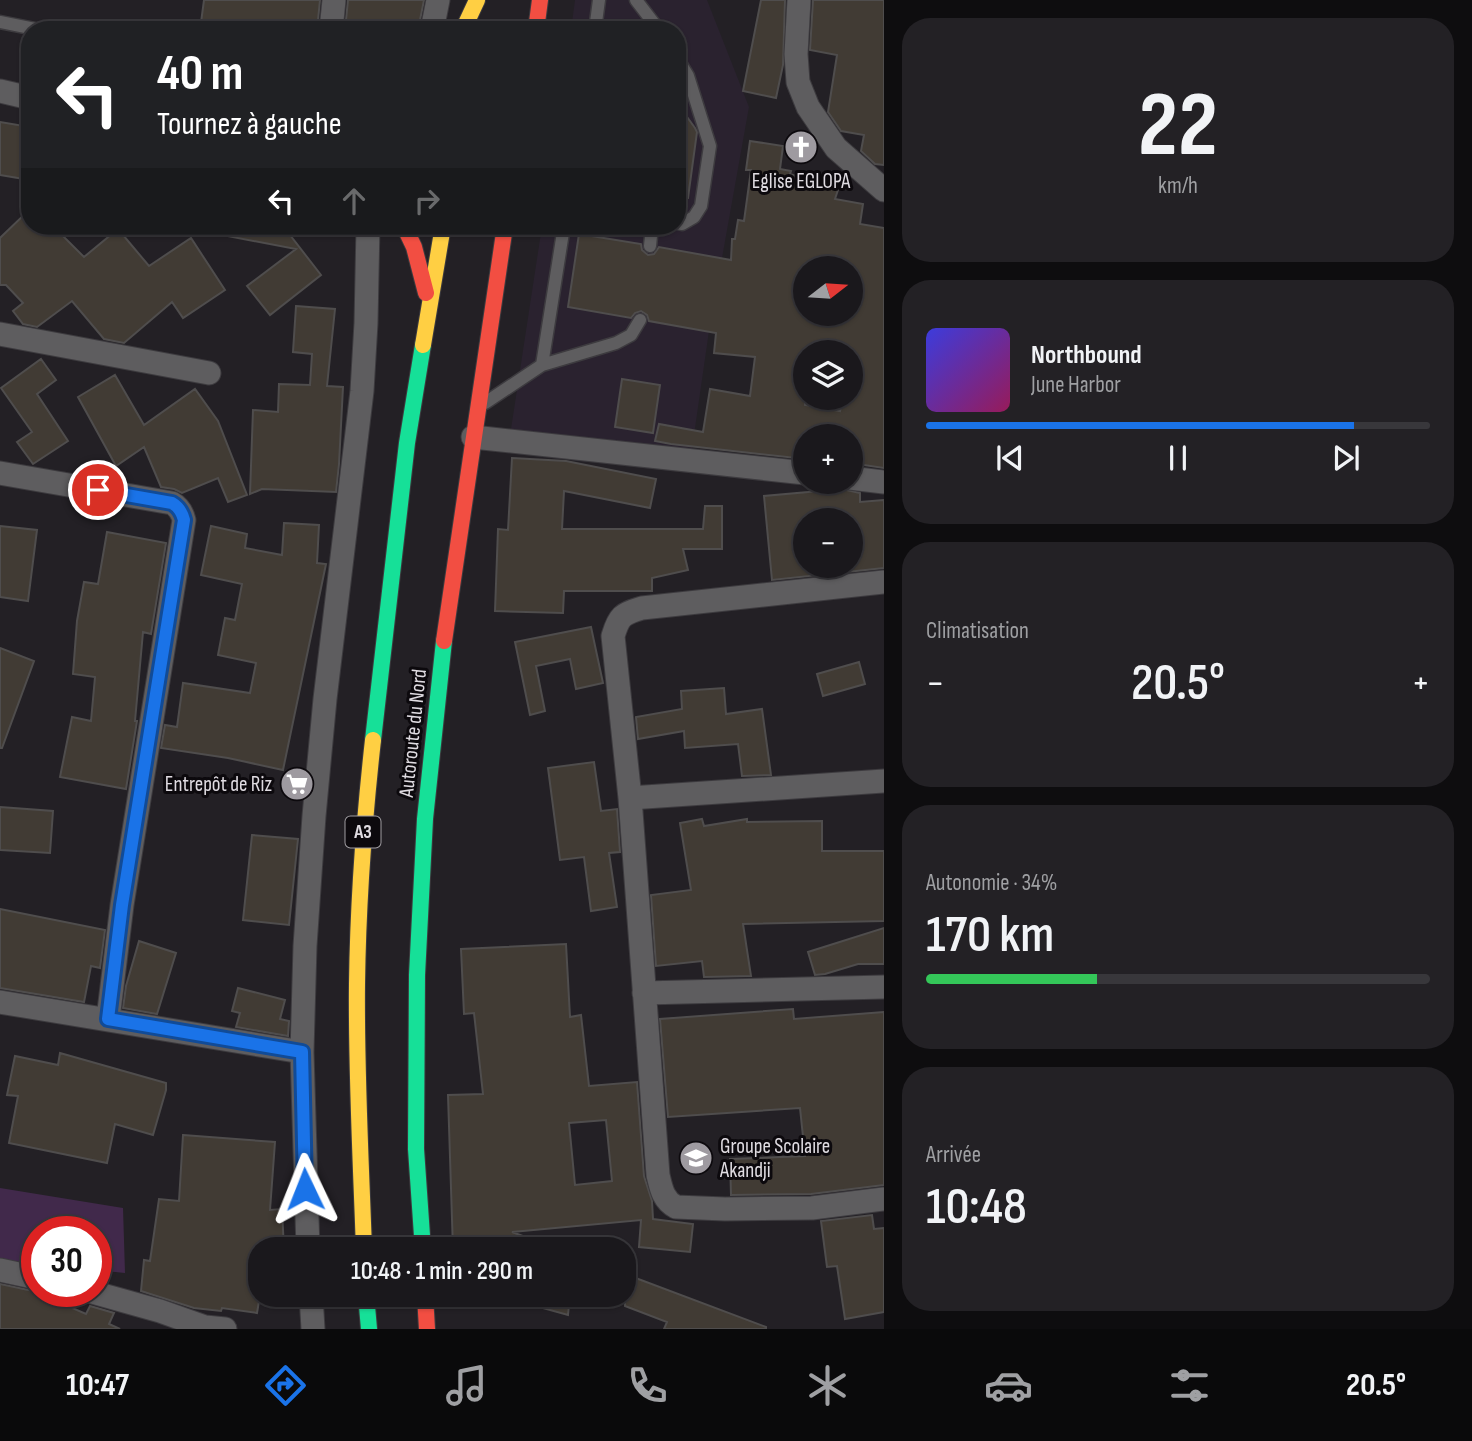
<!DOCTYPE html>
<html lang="fr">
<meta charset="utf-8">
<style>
body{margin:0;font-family:"Sofia Sans Condensed",sans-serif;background:#232125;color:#f1f3f6;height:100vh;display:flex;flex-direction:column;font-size:26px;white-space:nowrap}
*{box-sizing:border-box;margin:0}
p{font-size:23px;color:#9fa0a3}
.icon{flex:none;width:38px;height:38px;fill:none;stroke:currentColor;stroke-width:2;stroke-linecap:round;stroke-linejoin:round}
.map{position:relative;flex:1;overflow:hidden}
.panel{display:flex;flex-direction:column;gap:18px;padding:18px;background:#0e0d0f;width:588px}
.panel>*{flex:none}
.top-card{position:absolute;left:21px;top:21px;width:665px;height:214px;border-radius:28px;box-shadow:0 2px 5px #0004,0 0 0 2px #38373b;background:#202124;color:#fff;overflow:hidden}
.needle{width:46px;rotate:73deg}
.tools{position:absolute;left:793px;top:256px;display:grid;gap:14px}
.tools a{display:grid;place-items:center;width:70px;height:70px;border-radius:50%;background:#1a181c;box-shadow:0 2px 5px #0004,0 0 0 2px #38373b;font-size:35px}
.speed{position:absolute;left:21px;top:1216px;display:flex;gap:14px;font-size:35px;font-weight:700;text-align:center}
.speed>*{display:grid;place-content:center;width:91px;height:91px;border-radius:50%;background:#1a181c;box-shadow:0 2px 5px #0004,0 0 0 2px #38373b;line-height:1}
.speed .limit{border:10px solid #d22;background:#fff;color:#111}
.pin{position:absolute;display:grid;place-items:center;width:60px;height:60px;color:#fff;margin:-30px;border:4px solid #fff;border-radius:50%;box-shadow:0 2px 7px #0007}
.me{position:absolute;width:77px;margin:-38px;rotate:358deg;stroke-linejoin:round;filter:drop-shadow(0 0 5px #0008)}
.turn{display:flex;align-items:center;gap:24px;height:147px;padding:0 21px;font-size:32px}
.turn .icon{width:91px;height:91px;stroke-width:2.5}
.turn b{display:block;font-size:49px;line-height:60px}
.lanes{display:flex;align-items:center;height:66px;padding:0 21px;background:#0003;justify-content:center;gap:35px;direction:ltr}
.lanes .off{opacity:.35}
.big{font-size:52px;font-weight:600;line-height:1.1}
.panel .card{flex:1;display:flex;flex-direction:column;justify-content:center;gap:10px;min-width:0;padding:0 24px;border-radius:28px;background:#232125}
.panel .dial{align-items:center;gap:0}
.dial b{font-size:91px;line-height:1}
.song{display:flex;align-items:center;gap:21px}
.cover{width:84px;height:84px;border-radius:10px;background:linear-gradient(135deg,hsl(240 70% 55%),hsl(330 70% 35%))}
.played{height:7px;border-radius:4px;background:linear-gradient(90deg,#1a73e8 85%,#38373b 85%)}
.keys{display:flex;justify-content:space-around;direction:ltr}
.heat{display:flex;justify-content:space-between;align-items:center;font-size:38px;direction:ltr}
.charge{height:10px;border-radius:5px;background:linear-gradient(90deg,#34c759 34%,#38373b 0)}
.trip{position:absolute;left:248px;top:1237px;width:388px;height:70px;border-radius:28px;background:#1a181c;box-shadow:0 2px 5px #0004,0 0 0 2px #38373b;font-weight:600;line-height:70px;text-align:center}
.menu{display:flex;height:112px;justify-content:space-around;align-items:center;background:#0a0a0b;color:#9fa0a3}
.menu .icon{width:49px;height:49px}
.menu .current{color:#1a73e8}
.menu b{font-size:32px;color:#f1f3f6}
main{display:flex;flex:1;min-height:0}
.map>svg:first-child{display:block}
</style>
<main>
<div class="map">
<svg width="884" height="1329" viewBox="0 0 884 1329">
<rect width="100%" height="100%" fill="#232025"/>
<path fill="#2a222f" d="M575,0H707L749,107L709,331L692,449L687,453L511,429L542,226H677V30H571Z"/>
<path fill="#41294b" d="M0,1188L123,1208L125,1273L96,1270V1232H37V1264L0,1260Z"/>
<path fill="#413b34" stroke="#4f4d4d" stroke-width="2" fill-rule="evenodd" d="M204,0H320L317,30H301L257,25L256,29L232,27V30H200Z
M348,0H424L418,30H345Z
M761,0H785L783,65L776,98L743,91Z
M813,0H884V165L875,164L861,151L864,135L841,131L828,112L837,55L810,50Z
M677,103L695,128L697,132L688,198H677Z
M0,122L30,127V180L0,175Z
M750,141L783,146L780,169L791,171L790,174L838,190L835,199L863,204L860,224L884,228V468L850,463V436H805V459L671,444L655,441L659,424L703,432L710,389L750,396L755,357L714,353L716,333L649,321L647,315L641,311L635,313L631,318L568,307L579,234L641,244L642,250L648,255L654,254L659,247L731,260L732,239H735L738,220L744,221L751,170H746ZM805,268H850V313H805ZM805,352H850V397H844L840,411L805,405Z
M30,209V226H53L84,257L118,229L149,266L191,238L225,290L183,318L172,302L124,343L104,339L72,301L37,327L23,324L13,311L23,303L6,285H0V238Z
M218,226H283L321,275L270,315L247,286L296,249L217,234Z
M296,306L335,309L327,386L343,387L339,464L336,492L262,489L250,494L253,410L278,412L279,384L310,385L312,354L293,352Z
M41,359L56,380L37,394L68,441L33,464L17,442L32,432L1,388Z
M115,375L144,425L195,389L218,421L247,495L228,502L218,478L182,493L174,489L161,487L144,447L116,466L78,397Z
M622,379L660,385L653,433L615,427Z
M512,458L566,461L656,479L650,508L564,491L562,529H703L705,506H722V549H683L688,570L652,578V591H564L563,613L495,611L498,529L508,530Z
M842,489L860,493V502L884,500V568L772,580L764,496ZM805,520H850V565H805Z
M284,523L319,525L317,563L326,564L283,770L228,758L161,748L165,725L177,727L183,683L250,693L256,663L218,655L225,618L235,620L242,584L201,575L211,526L247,534L245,548L282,555Z
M0,526L37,530L28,601L0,597Z
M107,532L166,543L151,634L143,632L135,721H137L126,789L60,777L72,717L91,721L95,677L73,674L77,621L84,582L98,584Z
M591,627L603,683L576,689L570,659L536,666L545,711L530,715L515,642Z
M0,648L34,661L2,748H0Z
M859,662L865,684L823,696L817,674Z
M724,688L726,714L762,709L771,775L742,776L738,744L685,748L684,731L638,739L636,717L682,709L681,691Z
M594,762L601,811L617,809L620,852L609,853L617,907L591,911L584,857L560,860L548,768Z
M0,807L53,811L50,853L0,850Z
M702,819L704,826L747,819V822L822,821V851H884V921L743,924L751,976L704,977L702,961L656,966L651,895L691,890L680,823Z
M252,835L298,839L289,925L243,920Z
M0,909L105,930L100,968L91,966L84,1002L0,988Z
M884,928V964H858L825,974L815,975L808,952Z
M139,941L176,953L157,1014L123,1008L126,986Z
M566,944L570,1017L581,1015L589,1086L637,1082L644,1176L652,1201L653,1219L693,1224L690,1252L639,1247L641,1220L512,1232L555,1248V1250H453L448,1095L483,1094L474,1013L464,1014L461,949ZM606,1120L612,1181L575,1185L569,1123Z
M238,988L285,1000L280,1019L289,1021L288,1036L236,1027L240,1013L232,1011Z
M793,1009L794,1019L884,1012V1185L811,1194L731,1195L730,1159L805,1156L800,1108L668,1117L660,1019Z
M60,1053L166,1083V1090L153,1135L115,1124L107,1163L9,1143L18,1096L7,1095L15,1056L58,1065Z
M183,1135L275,1142L270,1210L282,1209L284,1250H261V1289L257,1313L222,1308L221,1311L194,1308L141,1291L144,1260L150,1261L159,1199L179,1201Z
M872,1215L874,1229L884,1228V1312L845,1319L837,1266L827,1267L821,1221Z
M625,1274L766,1327V1329H664L667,1322L625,1306Z
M0,1284L33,1291L86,1314L90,1306L114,1313L109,1324L120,1329H0Z
M515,1295H570L568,1315L514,1300Z"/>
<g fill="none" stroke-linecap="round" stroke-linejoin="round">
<defs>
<path id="lane" d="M636,0L659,30
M0,22L40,30
M595,30L599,0
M677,58L688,76L710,146L701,206L694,217L682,224L677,223
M650,246L652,226
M542,365L564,226
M485,403L542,365L616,343L631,335L640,320"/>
<path id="street" d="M799,0L796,54L798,82L808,107L836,148L884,190
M331,30L334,0
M432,30L438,0
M0,91L30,98
M0,334L209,373
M473,437L805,473
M0,473L172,503C179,507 182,512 184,520L122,905L108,1019
M850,478L884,482
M884,582L642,608C622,614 619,616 613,636L630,798L658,1175C661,1188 663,1200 676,1207L725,1209L812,1208L884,1199
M630,798L884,781
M644,993L884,987
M0,1002L302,1052
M308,1250L302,1052L305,946L314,816L325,699L362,391L366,323L368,226
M0,1270L37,1278
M92,1292L160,1311L205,1327L225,1329
M311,1295L313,1329"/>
<path id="fast" d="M373,740L407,443L423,345
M423,1250L416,1149L417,975L425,819L444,641
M366,1295L369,1329"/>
<path id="slow" d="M463,30L477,0
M423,345L443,226
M364,1250C361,1162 356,1073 357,984C358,903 364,821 373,740"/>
<path id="jam" d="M536,30L540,0
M404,226L414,247L426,293
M444,641L505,226
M425,1295L427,1329"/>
</defs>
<use href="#lane" stroke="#3d3b3f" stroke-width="15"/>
<use href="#street" stroke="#3d3b3f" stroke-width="25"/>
<use href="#fast" stroke="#3d3b3f" stroke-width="18"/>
<use href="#slow" stroke="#3d3b3f" stroke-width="18"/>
<use href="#jam" stroke="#3d3b3f" stroke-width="18"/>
<use href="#lane" stroke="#5e5d5f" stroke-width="12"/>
<use href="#street" stroke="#5e5d5f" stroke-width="23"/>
<use href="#fast" stroke="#16e098" stroke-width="16"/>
<use href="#slow" stroke="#ffcf43" stroke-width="16"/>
<use href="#jam" stroke="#f24e42" stroke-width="16"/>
</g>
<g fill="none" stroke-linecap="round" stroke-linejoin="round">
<defs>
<path id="route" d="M98,490L172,503C179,507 182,512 184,520L122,905L108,1019L302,1052L305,1189"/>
</defs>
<use href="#route" stroke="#114b97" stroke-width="18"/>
<use href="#route" stroke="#1a73e8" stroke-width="12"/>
</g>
<defs>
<symbol id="church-disc" viewBox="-11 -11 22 22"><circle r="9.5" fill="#9e9aa0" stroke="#0c090d"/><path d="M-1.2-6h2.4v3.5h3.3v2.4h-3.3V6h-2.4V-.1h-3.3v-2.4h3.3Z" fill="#fff"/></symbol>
<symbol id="supermarket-disc" viewBox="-11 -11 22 22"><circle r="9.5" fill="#9e9aa0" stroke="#0c090d"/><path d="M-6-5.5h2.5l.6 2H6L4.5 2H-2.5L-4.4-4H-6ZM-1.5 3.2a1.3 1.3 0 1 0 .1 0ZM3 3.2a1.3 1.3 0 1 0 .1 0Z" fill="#fff"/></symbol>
<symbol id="school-disc" viewBox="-11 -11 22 22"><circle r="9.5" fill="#9e9aa0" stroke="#0c090d"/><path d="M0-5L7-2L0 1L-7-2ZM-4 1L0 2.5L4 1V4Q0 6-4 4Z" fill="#fff"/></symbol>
</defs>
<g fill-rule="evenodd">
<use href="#church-disc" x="782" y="128" width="38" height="38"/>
<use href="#supermarket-disc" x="278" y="765" width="38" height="38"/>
<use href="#school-disc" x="677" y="1139" width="38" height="38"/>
</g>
<g text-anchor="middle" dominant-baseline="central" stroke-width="6" stroke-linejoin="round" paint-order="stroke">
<rect fill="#0c090d" stroke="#a09da2" stroke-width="2" x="345.5" y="816.5" width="35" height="31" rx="5"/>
<g font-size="19" font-weight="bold" fill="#e0dce2">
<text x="363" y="832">A3</text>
</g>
<g font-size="21" fill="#e0dce2" stroke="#0c090d">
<text x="801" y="181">Eglise EGLOPA</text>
<text x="272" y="784" text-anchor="end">Entrepôt de Riz</text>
<text x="720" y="1146" text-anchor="start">Groupe Scolaire<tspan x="720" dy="24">Akandji</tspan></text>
</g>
<g font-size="21" fill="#e0dce2" stroke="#0c090d">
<text transform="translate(413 733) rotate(-84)">Autoroute du Nord</text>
</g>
</g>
</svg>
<div class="tools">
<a><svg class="needle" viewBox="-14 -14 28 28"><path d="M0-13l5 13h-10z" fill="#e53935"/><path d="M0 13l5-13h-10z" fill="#9fa0a3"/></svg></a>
<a><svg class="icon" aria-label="layers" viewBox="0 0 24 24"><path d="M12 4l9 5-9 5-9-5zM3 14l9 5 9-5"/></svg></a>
<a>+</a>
<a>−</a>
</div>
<div class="speed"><div class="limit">30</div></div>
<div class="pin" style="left:98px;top:490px;background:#d93025"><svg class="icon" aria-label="arrive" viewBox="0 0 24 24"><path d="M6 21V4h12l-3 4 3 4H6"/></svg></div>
<svg class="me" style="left:305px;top:1189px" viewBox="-20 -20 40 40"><path d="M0-17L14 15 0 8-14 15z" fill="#1a73e8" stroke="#fff" stroke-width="4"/></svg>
<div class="trip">10:48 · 1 min · 290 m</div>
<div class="top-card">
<div class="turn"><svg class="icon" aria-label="left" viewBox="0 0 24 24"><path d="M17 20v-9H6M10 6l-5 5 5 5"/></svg><div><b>40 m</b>Tournez à gauche</div></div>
<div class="lanes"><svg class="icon" aria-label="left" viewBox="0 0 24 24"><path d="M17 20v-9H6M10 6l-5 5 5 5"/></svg><svg class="icon off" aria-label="ahead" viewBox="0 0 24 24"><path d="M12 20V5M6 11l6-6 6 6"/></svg><svg class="icon off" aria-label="right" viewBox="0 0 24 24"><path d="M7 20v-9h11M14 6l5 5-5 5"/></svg></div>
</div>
</div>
<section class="panel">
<div class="card dial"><b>22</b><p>km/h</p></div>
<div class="card">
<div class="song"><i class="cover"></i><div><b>Northbound</b><p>June Harbor</p></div></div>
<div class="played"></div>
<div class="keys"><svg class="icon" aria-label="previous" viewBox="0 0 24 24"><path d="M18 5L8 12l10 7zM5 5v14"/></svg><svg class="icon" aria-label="pause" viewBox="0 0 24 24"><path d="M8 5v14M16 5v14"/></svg><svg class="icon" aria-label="next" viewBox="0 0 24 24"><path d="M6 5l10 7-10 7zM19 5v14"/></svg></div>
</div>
<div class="card"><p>Climatisation</p>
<div class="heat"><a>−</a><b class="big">20.5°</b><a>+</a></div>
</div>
<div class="card"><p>Autonomie · 34%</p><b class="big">170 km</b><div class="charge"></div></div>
<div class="card"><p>Arrivée</p><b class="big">10:48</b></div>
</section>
</main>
<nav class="menu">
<b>10:47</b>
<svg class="icon current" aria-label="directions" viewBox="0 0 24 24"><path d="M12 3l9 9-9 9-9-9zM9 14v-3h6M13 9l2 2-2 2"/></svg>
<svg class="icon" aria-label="music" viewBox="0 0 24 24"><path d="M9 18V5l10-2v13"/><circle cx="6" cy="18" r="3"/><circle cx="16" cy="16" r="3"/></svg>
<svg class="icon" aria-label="phone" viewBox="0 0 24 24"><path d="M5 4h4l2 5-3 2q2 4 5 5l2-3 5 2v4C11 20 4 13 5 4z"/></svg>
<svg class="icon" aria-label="climate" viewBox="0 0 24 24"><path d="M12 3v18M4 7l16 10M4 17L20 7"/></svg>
<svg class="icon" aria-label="car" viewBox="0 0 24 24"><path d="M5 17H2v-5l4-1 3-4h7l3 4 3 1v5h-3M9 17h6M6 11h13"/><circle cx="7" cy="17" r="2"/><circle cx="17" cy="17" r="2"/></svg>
<svg class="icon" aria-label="filters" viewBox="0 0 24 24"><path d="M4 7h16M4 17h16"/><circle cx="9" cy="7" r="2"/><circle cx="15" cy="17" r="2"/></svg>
<b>20.5°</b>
</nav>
